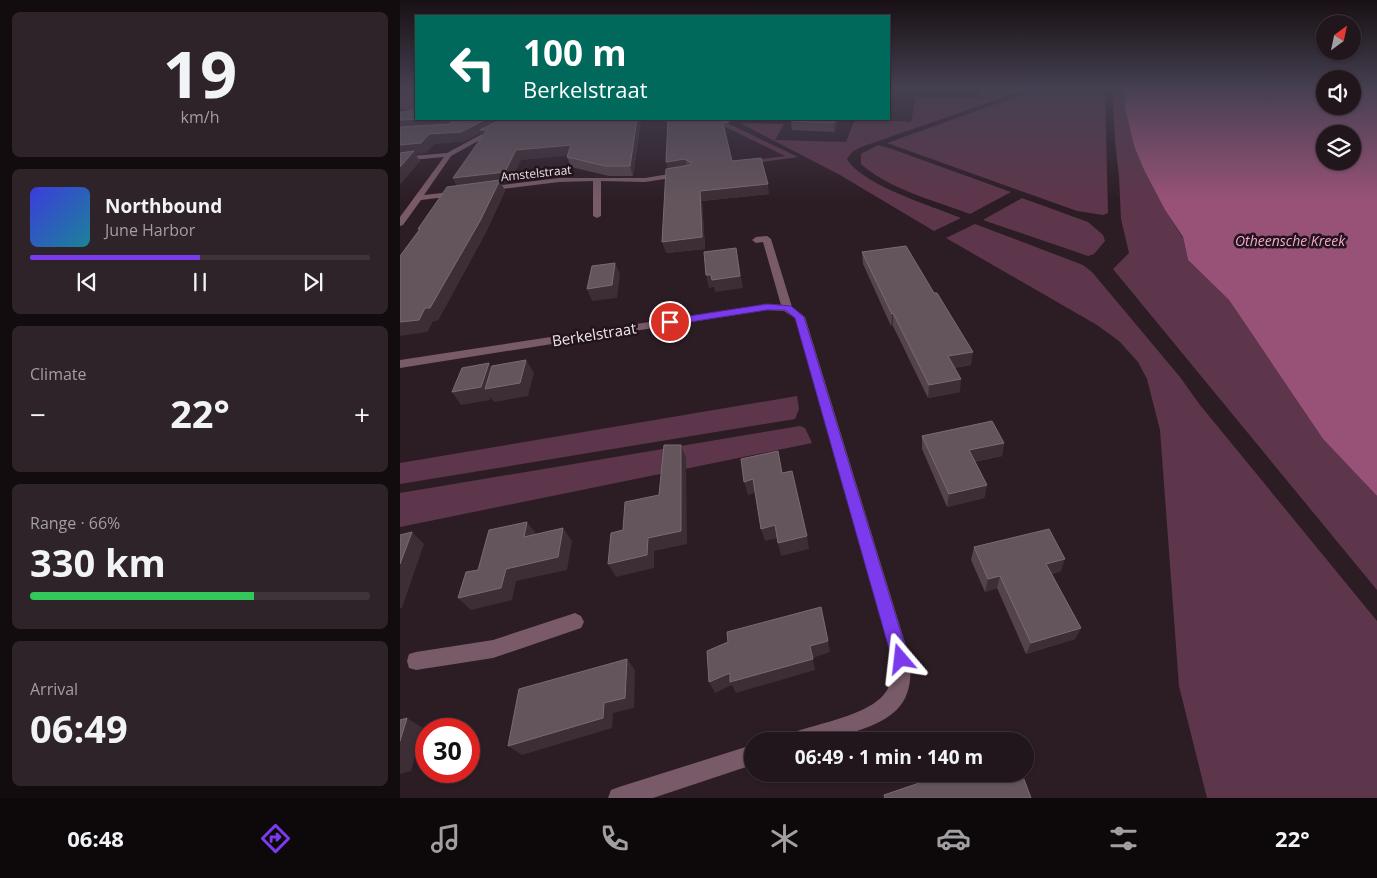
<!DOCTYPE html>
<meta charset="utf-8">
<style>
body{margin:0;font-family:"Open Sans",sans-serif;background:#2d2329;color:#f1f3f6;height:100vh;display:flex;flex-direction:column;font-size:19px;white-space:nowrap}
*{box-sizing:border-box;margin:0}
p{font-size:16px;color:#a29fa3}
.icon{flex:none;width:28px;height:28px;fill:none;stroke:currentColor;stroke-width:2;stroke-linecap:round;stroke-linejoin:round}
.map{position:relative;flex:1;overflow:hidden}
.side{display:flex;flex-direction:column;gap:12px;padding:12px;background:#120c0f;width:400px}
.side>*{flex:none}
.top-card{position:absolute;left:15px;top:15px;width:475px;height:105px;border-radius:0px;box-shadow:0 1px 4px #0004,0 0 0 1px #3e353b;background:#00695c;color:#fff;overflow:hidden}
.needle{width:32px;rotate:33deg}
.buttons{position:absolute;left:916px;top:15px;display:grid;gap:10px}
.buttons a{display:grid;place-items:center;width:45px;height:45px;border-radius:50%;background:#21161c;box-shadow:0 1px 4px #0004,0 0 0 1px #3e353b;font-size:25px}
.speed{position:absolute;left:15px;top:718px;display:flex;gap:10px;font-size:25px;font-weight:700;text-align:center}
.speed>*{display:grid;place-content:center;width:65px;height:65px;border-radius:50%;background:#21161c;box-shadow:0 1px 4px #0004,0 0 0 1px #3e353b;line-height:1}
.speed .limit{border:8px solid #d22;background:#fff;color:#111}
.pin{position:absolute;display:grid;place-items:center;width:42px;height:42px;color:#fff;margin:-21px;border:2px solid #fff;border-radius:50%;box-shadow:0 1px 5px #0007}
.me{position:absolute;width:55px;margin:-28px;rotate:343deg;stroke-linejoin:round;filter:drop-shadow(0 0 4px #0008)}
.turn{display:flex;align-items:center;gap:18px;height:105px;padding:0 25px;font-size:22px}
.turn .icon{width:65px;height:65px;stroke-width:2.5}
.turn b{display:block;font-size:35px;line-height:42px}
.big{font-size:38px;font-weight:700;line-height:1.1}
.side .widget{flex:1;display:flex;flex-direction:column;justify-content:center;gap:8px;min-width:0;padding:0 18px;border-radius:8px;background:#2d2329}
.side .dial{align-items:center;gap:0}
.dial b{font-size:65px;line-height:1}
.song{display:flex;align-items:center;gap:15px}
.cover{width:60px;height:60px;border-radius:8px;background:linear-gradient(135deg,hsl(240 70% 55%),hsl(190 70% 35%))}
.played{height:5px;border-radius:2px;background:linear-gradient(90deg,#7c3aed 50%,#3e353b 50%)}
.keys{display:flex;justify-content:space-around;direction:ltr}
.heat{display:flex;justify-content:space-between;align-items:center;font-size:28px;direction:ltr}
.charge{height:8px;border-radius:4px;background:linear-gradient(90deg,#34c759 66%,#3e353b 0)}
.trip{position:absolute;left:344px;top:732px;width:290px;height:50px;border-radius:25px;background:#21161c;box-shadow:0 1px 4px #0004,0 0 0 1px #3e353b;font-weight:700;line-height:50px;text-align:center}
.dock{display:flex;height:80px;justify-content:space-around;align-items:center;background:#0d090b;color:#a29fa3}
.dock .icon{width:35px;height:35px}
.dock .current{color:#7c3aed}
.dock b{font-size:22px;color:#f1f3f6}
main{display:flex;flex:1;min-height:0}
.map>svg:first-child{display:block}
</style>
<main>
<section class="side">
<div class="widget dial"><b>19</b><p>km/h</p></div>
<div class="widget">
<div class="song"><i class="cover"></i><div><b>Northbound</b><p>June Harbor</p></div></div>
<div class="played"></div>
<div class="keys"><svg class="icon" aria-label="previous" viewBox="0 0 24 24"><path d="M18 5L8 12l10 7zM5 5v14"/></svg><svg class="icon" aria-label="pause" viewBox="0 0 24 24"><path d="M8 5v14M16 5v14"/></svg><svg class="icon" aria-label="next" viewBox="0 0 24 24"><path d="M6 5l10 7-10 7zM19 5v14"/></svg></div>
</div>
<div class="widget"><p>Climate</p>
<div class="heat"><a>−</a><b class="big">22°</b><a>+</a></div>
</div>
<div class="widget"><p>Range · 66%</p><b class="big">330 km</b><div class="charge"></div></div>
<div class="widget"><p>Arrival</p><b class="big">06:49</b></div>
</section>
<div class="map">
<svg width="977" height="798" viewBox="0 0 977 798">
<rect width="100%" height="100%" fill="#2c1d25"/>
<path fill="#5e364b" d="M16,88V112L0,109V89Z
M579,88H631L461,147L452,152L447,159C462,185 532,206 561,218L534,231L440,175L340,123L384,124L375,140L446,142L455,119L511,122L516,97L580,98Z
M640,88H691L705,90L708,213L703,215L677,211L487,143Z
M712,88H725V108L734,146L744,170L765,210L783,238L788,260L829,300L923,439L977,496V590L713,269L729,253L721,219L719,176L715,142Z
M257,119L325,122L398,157L341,165L340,162L385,156L321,125L256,121L117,125Z
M478,145L492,149L611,192L570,214C534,200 490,190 461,164V154Z
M622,198L688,222L703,235L705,241L694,254L688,256L583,220Z
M575,224L683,265L692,272L780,377L800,405L977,621V798H807L779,686L760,430L747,379L738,362L719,341L697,325L546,238Z
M397,396L399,409L395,419L0,484V463Z
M400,426L405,428L412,443L0,527V493Z"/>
<path fill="#985278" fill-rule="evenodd" d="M725,88H925V106H952L953,88H977V496L923,439L829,300L788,260L783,237L765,210L744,170L734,146L725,108ZM925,134H952V161H925Z"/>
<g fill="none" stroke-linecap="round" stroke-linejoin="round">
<path fill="#795a69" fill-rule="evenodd" d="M110,119H117L51,156L24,195L59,191L63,193L62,195L21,200L3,225L0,226V217L44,157L0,161V157L47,153Z
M272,119H315L331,121L328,123L275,121Z
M281,172H284V176L245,182L201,181V216L197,218L193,216V181L159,182L86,191L82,189L86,187L159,178H245Z
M367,236L371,239L392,307L405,317L510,659C514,703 496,718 457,731C448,734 438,739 428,741C415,744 398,742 386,741L389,734C416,723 478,715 489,686C493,677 492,668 492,659L395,318L384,311L367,310L0,368V360L367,304L381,305L363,242L356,243L352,240L356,237Z
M175,613L181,616L184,622L181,628L93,658L16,670L9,668L7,661L9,654L16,652L93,640Z
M352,745V765L253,798H208L211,790L219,787Z"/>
</g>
<path fill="#54434c" d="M16,119H241L233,176H209L171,167L167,157L168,155L121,160L109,182L101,183L105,191L86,232L38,320L33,321L27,332L57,186L53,178L83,135L81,132L65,141L34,144L26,153L15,154L20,161L0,184Z
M268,119L332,161L369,194L302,201L305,249L266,253L268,169L266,162Z
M392,119H440L434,132L392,130L391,121Z
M462,252L534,293L571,365L554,368L560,392L528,398L493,326H491L463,264Z
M522,436L604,443L602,456L574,462L587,485L584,498L547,507L522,449Z
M574,547L661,571L652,574L681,628L675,639L626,654L597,588L585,592L571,560Z
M527,774H622L631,798H484V795L528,780Z"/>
<path fill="#3d2d35" d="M27,119H52L56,126L0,130V120Z
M86,119H107L84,139L81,132L65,141L34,144L26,153L15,154L20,161L0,184V145L29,134Z
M237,119H241L233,176L230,166Z
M436,119H440L434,132V123Z
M171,145L175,155L121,160L109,182L101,183L105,191L86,232L38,320L33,321L27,332L0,336V322L59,189L53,178L116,150Z
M285,159L288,169L269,172L266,162Z
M368,184L369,194L302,201L305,249L266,253L262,242L300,191Z
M336,248L343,288L315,292L314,287L309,288L306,275Z
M215,263L220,274L217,298L192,301L187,289Z
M493,313V326H491L492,314Z
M573,352L571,365L547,369L548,356Z
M126,360L134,373L128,396L94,402L90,397V400L61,405L52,392L89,363L97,376Z
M561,379L560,392L528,398L529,385Z
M604,443L602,456L567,463L569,450Z
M281,445L286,458L287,544L254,551V568L216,577L208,564L248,538Z
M353,479L357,492L348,495L344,482Z
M587,485L584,498L547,507L549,494Z
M127,522L137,535L124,537Z
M375,525L378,538L365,541L361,529Z
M163,528L172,541L167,570L116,581L112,600L71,610L58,598L106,569Z
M12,532L24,544L2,608H0V564Z
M407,536L409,549L381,556L378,543Z
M665,559L661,571L642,576L646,564Z
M600,576L597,588L585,592L588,579Z
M681,628L675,639L626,654L631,643Z
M428,641L430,652L413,658L410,646Z
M227,659L235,670L234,708L213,713L212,728L122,755L108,746L204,703Z
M413,659L415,670L336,693L332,685L315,693L309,682L330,673Z
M7,718L23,728L11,771L0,774V741Z"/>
<path fill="#64555d" stroke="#7a6b73" d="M16,110V119H27L0,120V112Z
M53,119H86L61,132L29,134L21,143L0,145V127L50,124Z
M102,119H237L230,166H205L167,157L171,145L116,150L105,172L53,178L87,130H80Z
M268,119H322L332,161L361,158L368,184L300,191L302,237L262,242L266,169L290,165L292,163L285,159L266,162Z
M392,119H436L434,123L391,121Z
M14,151L0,167V153Z
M100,180L80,221L30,308H25L19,320L0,322V256L20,229H18L47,187Z
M506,246L534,293H537L573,352L548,356L561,379L529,385L493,313L492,314L462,252Z
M336,248L340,276L312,280L311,275H306L304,252Z
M215,263L212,285L187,289L192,266Z
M126,360L120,383L85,389L92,366Z
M89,363L81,387L52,392L62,368Z
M592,421L604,443L569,450L587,485L549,494L522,436Z
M264,445H281V531L248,538L247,555L208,564L211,533L223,530L225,502L259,495Z
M378,451L382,473L392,471L407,536L378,543L375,525L361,529L353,479L344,482L341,459Z
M127,522L124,537L163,528L158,557L106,569L101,588L58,598L66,572L78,570L89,530Z
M649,529L665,559L646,564L681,628L631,643L600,576L588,579L574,547Z
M12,532L0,564V535Z
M421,607L428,641L410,646L413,659L330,682V673L309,682L307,651L328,642L327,632Z
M227,659L225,698L204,703L203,718L108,746L119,689Z
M7,718L0,741V720Z
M530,774H622L631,798H485L484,795L531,779Z"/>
<linearGradient id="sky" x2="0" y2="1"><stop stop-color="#181014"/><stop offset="0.44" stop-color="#454051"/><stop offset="1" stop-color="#454051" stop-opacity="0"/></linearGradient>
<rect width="977" height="200" fill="url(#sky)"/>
<path fill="#7c3aed" stroke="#51269a" d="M367,304L391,306L404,317L509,659L507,665L501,667L495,665L492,659L395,318L385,310H367L270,325L265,322L270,319Z"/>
<g text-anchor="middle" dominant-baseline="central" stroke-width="5" stroke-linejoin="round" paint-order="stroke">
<g font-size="12" fill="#efe5ea" stroke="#22141b">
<text transform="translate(136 173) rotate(-6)">Amstelstraat</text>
</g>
<g font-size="14" font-style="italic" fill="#f7a7d1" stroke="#22141b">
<text x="890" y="240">Otheensche Kreek</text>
</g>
<g font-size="15" fill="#efe5ea" stroke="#22141b">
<text transform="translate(194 334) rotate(-9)">Berkelstraat</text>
</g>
</g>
</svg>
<div class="buttons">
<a><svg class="needle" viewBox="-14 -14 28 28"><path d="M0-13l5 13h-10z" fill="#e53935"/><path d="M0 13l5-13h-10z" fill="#a29fa3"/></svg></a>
<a><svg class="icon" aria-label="sound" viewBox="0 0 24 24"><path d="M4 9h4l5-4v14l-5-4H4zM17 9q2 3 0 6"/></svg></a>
<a><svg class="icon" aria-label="layers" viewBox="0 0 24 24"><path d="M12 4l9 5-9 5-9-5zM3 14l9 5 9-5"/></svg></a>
</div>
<div class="speed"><div class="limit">30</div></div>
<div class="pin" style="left:270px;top:322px;background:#d93025"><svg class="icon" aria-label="arrive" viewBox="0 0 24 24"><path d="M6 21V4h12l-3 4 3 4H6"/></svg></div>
<svg class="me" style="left:501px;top:659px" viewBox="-20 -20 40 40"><path d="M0-17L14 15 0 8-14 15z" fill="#7c3aed" stroke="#fff" stroke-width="4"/></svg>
<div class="trip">06:49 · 1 min · 140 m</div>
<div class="top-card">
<div class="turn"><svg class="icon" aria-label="left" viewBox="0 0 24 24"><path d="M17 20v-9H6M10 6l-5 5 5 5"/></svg><div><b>100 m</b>Berkelstraat</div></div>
</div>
</div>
</main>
<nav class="dock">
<b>06:48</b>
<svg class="icon current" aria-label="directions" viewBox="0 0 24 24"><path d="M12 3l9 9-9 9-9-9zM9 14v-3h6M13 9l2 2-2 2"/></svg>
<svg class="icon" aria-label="music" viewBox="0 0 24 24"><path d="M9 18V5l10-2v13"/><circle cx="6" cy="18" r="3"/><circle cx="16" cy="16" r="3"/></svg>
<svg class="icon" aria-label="phone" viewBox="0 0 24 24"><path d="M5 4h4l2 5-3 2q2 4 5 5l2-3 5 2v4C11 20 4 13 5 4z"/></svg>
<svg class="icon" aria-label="climate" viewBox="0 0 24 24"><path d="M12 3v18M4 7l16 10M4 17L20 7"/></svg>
<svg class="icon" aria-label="car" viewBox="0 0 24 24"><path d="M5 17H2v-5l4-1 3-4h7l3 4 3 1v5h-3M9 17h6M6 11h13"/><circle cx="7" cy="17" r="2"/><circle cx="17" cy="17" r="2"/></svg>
<svg class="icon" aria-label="filters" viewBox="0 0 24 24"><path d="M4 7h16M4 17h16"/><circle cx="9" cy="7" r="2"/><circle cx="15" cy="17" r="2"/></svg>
<b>22°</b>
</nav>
